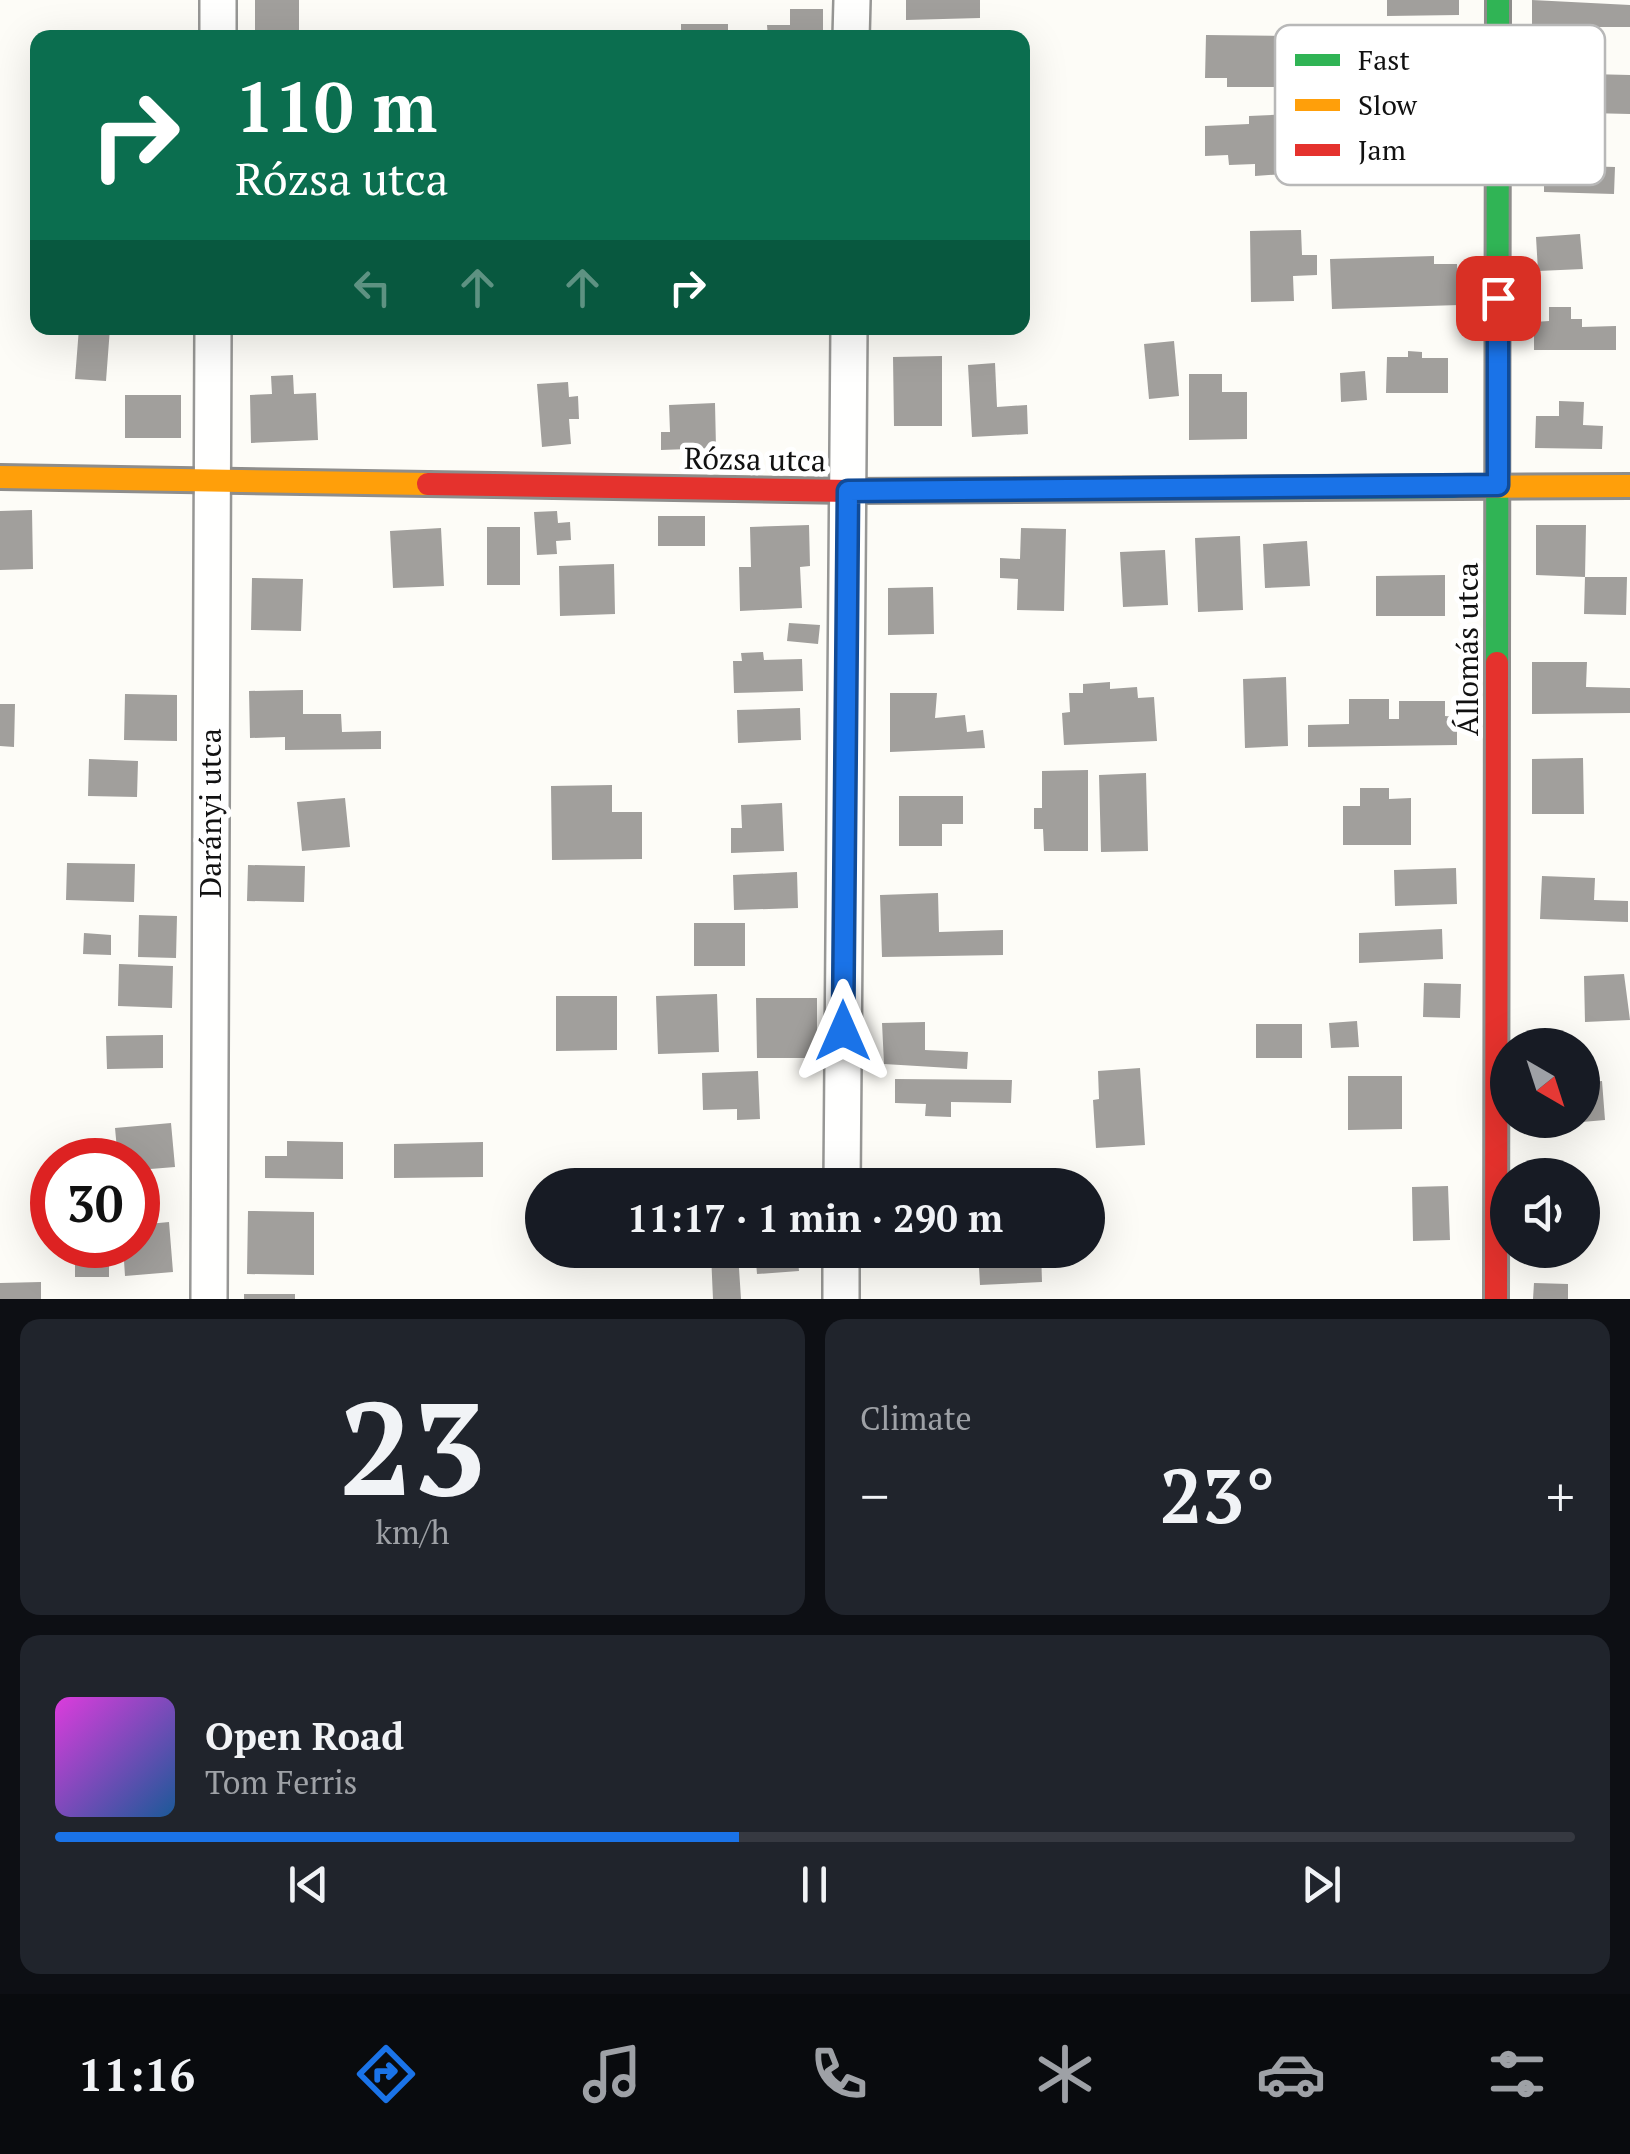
<!DOCTYPE html>
<meta charset="utf-8">
<style>
body{margin:0;font-family:"PT Serif",serif;background:#20242c;color:#f1f3f6;height:100vh;display:flex;flex-direction:column;font-size:38px;white-space:nowrap}
*{box-sizing:border-box;margin:0}
p{font-size:32px;color:#9ea1a6}
.icon{flex:none;width:55px;height:55px;fill:none;stroke:currentColor;stroke-width:2;stroke-linecap:round;stroke-linejoin:round}
.map{position:relative;height:1299px;overflow:hidden}
.panel{display:flex;flex-direction:column;gap:20px;padding:20px;background:#0d0f14;flex:1}
.panel>*{flex:none}
.banner{position:absolute;left:30px;top:30px;width:1000px;height:305px;border-radius:20px;box-shadow:0 10px 40px #0002;background:#0b6e4f;color:#fff;overflow:hidden}
.needle{width:65px;rotate:141deg}
.buttons{position:absolute;left:1490px;top:1028px;display:grid;gap:20px}
.buttons a{display:grid;place-items:center;width:110px;height:110px;border-radius:50%;background:#171b24;box-shadow:0 10px 40px #0002;font-size:50px}
.speed{position:absolute;left:30px;top:1138px;display:flex;gap:20px;font-size:50px;font-weight:700;text-align:center}
.speed>*{display:grid;place-content:center;width:130px;height:130px;border-radius:50%;background:#171b24;box-shadow:0 10px 40px #0002;line-height:1}
.speed .limit{border:15px solid #d22;background:#fff;color:#111}
.pin{position:absolute;display:grid;place-items:center;width:85px;height:85px;color:#fff;margin:-42px;border-radius:20px;box-shadow:0 5px 15px #0006}
.me{position:absolute;width:110px;margin:-55px;rotate:0deg;stroke-linejoin:round;filter:drop-shadow(0 0 8px #0008)}
.turn{display:flex;align-items:center;gap:35px;height:210px;padding:0 40px;font-size:45px}
.turn .icon{width:130px;height:130px;stroke-width:2.5}
.turn b{display:block;font-size:70px;line-height:85px}
.lanes{display:flex;align-items:center;height:95px;padding:0 40px;background:#0003;justify-content:center;gap:50px;direction:ltr}
.lanes .off{opacity:.35}
.big{font-size:75px;font-weight:700;line-height:1.1}
.panel .tile{flex:1;display:flex;flex-direction:column;justify-content:center;gap:15px;min-width:0;padding:0 35px;border-radius:20px;background:#20242c}
.panel .dial{align-items:center;gap:0}
.dial b{font-size:130px;line-height:1}
.song{display:flex;align-items:center;gap:30px}
.cover{width:120px;height:120px;border-radius:15px;background:linear-gradient(135deg,hsl(300 70% 55%),hsl(210 70% 35%))}
.played{height:10px;border-radius:5px;background:linear-gradient(90deg,#1a73e8 45%,#363941 45%)}
.keys{display:flex;justify-content:space-around;direction:ltr}
.heat{display:flex;justify-content:space-between;align-items:center;font-size:55px;direction:ltr}
.panel .tiles{flex:1;display:grid;gap:20px;grid-template-columns:1fr 1fr}
.tile:last-child{grid-column:span 2}
.trip{position:absolute;left:525px;top:1168px;width:580px;height:100px;border-radius:50px;background:#171b24;box-shadow:0 10px 40px #0002;font-weight:700;line-height:100px;text-align:center}
.menu{display:flex;height:160px;justify-content:space-around;align-items:center;background:#090b0e;color:#9ea1a6}
.menu .icon{width:70px;height:70px}
.menu .active{color:#1a73e8}
.menu b{font-size:45px;color:#f1f3f6}
.map>svg:first-child{display:block}
</style>
<div class="map">
<svg width="1630" height="1299" viewBox="0 0 1630 1299">
<rect width="100%" height="100%" fill="#fdfcf7"/>
<path fill="#a19f9c" d="M255,0H299V38H255Z
M906,0H980V18L906,20Z
M1387,0H1459V15L1387,16Z
M1532,0L1630,5V27H1532Z
M790,9H823V38H768L767,25H790Z
M681,24H728V38H681Z
M1206,35L1287,36L1286,87H1227V78H1205Z
M1589,74L1630,75V114L1588,113Z
M1291,114L1290,124L1317,123L1318,164L1284,165V174L1255,176V164L1229,165L1228,155L1205,156V126L1249,124V116Z
M1544,165L1615,167L1614,194L1544,192Z
M1301,230L1302,255H1317V275L1293,276L1294,301L1251,302L1250,231Z
M1580,234L1583,269L1538,271L1536,237Z
M1434,256V264H1457L1459,305L1332,309L1330,259Z
M1549,307H1571V319H1582V327L1616,326V350H1534V322L1549,321Z
M79,328H110L106,381L75,379Z
M1174,341L1179,396L1149,399L1144,344Z
M1408,351L1422,352V358H1448V393H1386L1387,357H1408Z
M942,356V426H894L893,357Z
M995,363L997,407L1027,405L1028,434L972,437L968,365Z
M1365,371L1367,400L1341,402L1340,373Z
M1189,374H1222V392H1247V439L1189,440Z
M293,375L294,394L316,393L318,440L251,443L250,395L272,394L271,376Z
M568,382L569,397L578,396L579,419H569L571,444L542,447L537,384Z
M125,395H181V438H125Z
M1559,401L1584,402L1583,425L1603,426L1602,449L1535,448L1536,416H1559Z
M715,403L716,448L661,450V432H670L669,405Z
M32,510L33,569L0,570V511Z
M557,511L558,523L570,522L571,540L556,541L557,554L537,555L534,512Z
M658,516H705V546H658Z
M809,525L810,566L800,567L802,608L740,611L739,567H751L750,527Z
M1536,525H1586L1585,577H1627L1626,615L1584,614L1585,577L1536,575Z
M487,527H520V585H487Z
M441,528L444,586L393,588L390,531Z
M1021,528L1066,529L1064,611L1017,610L1018,579L1000,578V558L1020,559Z
M1240,536L1243,610L1198,612L1195,538Z
M1307,541L1310,586L1265,588L1263,544Z
M1165,550L1168,605L1123,607L1120,552Z
M614,564L615,614L560,616L559,566Z
M1445,575V616H1376V576Z
M252,578L303,579L301,631L251,630Z
M933,587L934,634L888,635V588Z
M789,623L820,625L818,644L787,641Z
M763,652L764,660L802,659L803,691L734,693L733,661H742L741,653Z
M1532,662H1587L1586,687L1630,688V713L1532,714Z
M1286,677L1288,746L1245,748L1243,679Z
M1110,682V689L1137,687L1138,698L1154,697L1157,741L1064,745L1062,713L1070,712L1069,693H1083V684Z
M303,690V714H341L342,732L381,731V749L285,750V737L250,738L249,691Z
M890,693H937L935,718L965,715L967,732L983,730L985,748L890,752Z
M125,694L177,695V741L124,740Z
M1349,699H1389V719H1399V701H1445V716L1457,717V745L1308,747V725L1349,724Z
M0,704H15L14,747L0,746Z
M800,708L801,740L738,743L737,710Z
M1583,758L1584,814H1532V759Z
M89,759L138,761L137,797L88,796Z
M1088,770V851H1044L1043,829H1034V808H1042V771Z
M1146,773L1148,851L1101,852L1099,775Z
M612,785V812H642V859L552,860L551,786Z
M1360,788H1389V799L1411,798V845H1343V806H1360Z
M899,796H963V824H942V846H899Z
M345,798L350,847L302,851L297,802Z
M782,803L784,851L731,853V828H742L741,805Z
M67,863L135,864L134,902L66,900Z
M248,865L305,866L304,902L247,901Z
M1456,868L1457,904L1395,906L1394,870Z
M797,872L798,908L734,910L733,875Z
M1542,876L1595,878L1594,900L1628,901V922L1540,919Z
M938,893L939,932L1003,930V955L882,957L880,895Z
M139,915L177,916L176,958L138,957Z
M694,923H745V966H694Z
M1442,929L1443,959L1359,963V933Z
M84,933L111,935V955L83,954Z
M119,964L173,966L172,1008L118,1006Z
M1624,974L1630,1020L1585,1022L1584,976Z
M1424,983L1461,984L1460,1018L1423,1017Z
M717,994L719,1052L658,1054L656,996Z
M556,996H617V1050L556,1051Z
M756,998H817V1058H757Z
M1357,1021L1359,1047L1331,1048L1329,1023Z
M925,1022V1050L968,1052L967,1069L884,1064L882,1023Z
M1256,1024H1302V1058H1256Z
M163,1035V1068L107,1069L106,1036Z
M1140,1068L1145,1145L1096,1148L1093,1100L1099,1099L1098,1071Z
M758,1071L760,1119L737,1120V1109L703,1110L702,1073Z
M1348,1076H1402V1129L1348,1130Z
M895,1079L1012,1080L1011,1103L951,1102V1117L925,1116L926,1104L895,1103Z
M1602,1081L1605,1120L1582,1122V1083Z
M171,1123L175,1167L138,1170V1160H118L115,1128Z
M287,1141L343,1142V1179L265,1178V1156H287Z
M483,1142V1177L394,1178V1144Z
M881,1179H932V1185H881Z
M1448,1186L1450,1240L1413,1241L1412,1187Z
M248,1211L314,1212V1275L247,1274Z
M169,1222L173,1272L125,1276L123,1245H138V1225Z
M75,1248L109,1249V1277H75Z
M755,1250H797L799,1271L757,1274Z
M978,1250H1041L1042,1282L980,1285Z
M738,1253L741,1299H713L711,1254Z
M41,1282V1299H0V1283Z
M1534,1283L1568,1284V1299H1533Z
M244,1294H295V1299H244Z"/>
<g fill="none" stroke-linecap="round" stroke-linejoin="round">
<defs>
<path id="street" d="M218,38V0
M851,38L852,0
M842,1185L849,328
M209,1299L213,328
M841,1299V1250"/>
<path id="fast" d="M849,491L1459,487
M1497,663L1498,0"/>
<path id="slow" d="M0,477L428,484
M1459,487L1630,486"/>
<path id="jam" d="M428,484L849,491
M1496,1299L1497,663"/>
</defs>
<use href="#street" stroke="#979795" stroke-width="40"/>
<use href="#fast" stroke="#8e8d8b" stroke-width="28"/>
<use href="#slow" stroke="#8e8d8b" stroke-width="28"/>
<use href="#jam" stroke="#8e8d8b" stroke-width="28"/>
<use href="#street" stroke="#fffffe" stroke-width="35"/>
<use href="#fast" stroke="#30b455" stroke-width="22"/>
<use href="#slow" stroke="#ff9f0a" stroke-width="22"/>
<use href="#jam" stroke="#e5322d" stroke-width="22"/>
</g>
<g fill="none" stroke-linecap="round" stroke-linejoin="round">
<defs>
<path id="route" d="M843,1031L848,491L1498,485V298"/>
</defs>
<use href="#route" stroke="#114b97" stroke-width="25"/>
<use href="#route" stroke="#1a73e8" stroke-width="18"/>
</g>
<g text-anchor="middle" dominant-baseline="central" stroke-width="10" stroke-linejoin="round" paint-order="stroke">
<g font-size="30" fill="#111" stroke="#fff">
<text transform="translate(755 459) rotate(1)">Rózsa utca</text>
<text transform="translate(1467 649) rotate(-90)">Állomás utca</text>
<text transform="translate(210 813) rotate(-90)">Darányi utca</text>
</g>
</g>
<rect x="1275" y="25" width="330" height="160" rx="15" fill="#fff" stroke="#b8b8b8" stroke-width="2.5"/>
<rect x="1295" y="54" width="45" height="12" fill="#30b455"/>
<rect x="1295" y="99" width="45" height="12" fill="#ff9f0a"/>
<rect x="1295" y="144" width="45" height="12" fill="#e5322d"/>
<g font-size="28" fill="#111">
<text x="1358" y="70">Fast</text>
<text x="1358" y="115">Slow</text>
<text x="1358" y="160">Jam</text>
</g>
</svg>
<div class="buttons">
<a><svg class="needle" viewBox="-14 -14 28 28"><path d="M0-13l5 13h-10z" fill="#e53935"/><path d="M0 13l5-13h-10z" fill="#9ea1a6"/></svg></a>
<a><svg class="icon" aria-label="sound" viewBox="0 0 24 24"><path d="M4 9h4l5-4v14l-5-4H4zM17 9q2 3 0 6"/></svg></a>
</div>
<div class="speed"><div class="limit">30</div></div>
<div class="pin" style="left:1498px;top:298px;background:#d93025"><svg class="icon" aria-label="arrive" viewBox="0 0 24 24"><path d="M6 21V4h12l-3 4 3 4H6"/></svg></div>
<svg class="me" style="left:843px;top:1031px" viewBox="-20 -20 40 40"><path d="M0-17L14 15 0 8-14 15z" fill="#1a73e8" stroke="#fff" stroke-width="4"/></svg>
<div class="trip">11:17 · 1 min · 290 m</div>
<div class="banner">
<div class="turn"><svg class="icon" aria-label="right" viewBox="0 0 24 24"><path d="M7 20v-9h11M14 6l5 5-5 5"/></svg><div><b>110 m</b>Rózsa utca</div></div>
<div class="lanes"><svg class="icon off" aria-label="left" viewBox="0 0 24 24"><path d="M17 20v-9H6M10 6l-5 5 5 5"/></svg><svg class="icon off" aria-label="ahead" viewBox="0 0 24 24"><path d="M12 20V5M6 11l6-6 6 6"/></svg><svg class="icon off" aria-label="ahead" viewBox="0 0 24 24"><path d="M12 20V5M6 11l6-6 6 6"/></svg><svg class="icon" aria-label="right" viewBox="0 0 24 24"><path d="M7 20v-9h11M14 6l5 5-5 5"/></svg></div>
</div>
</div>
<section class="panel">
<div class="tiles">
<div class="tile dial"><b>23</b><p>km/h</p></div>
<div class="tile"><p>Climate</p>
<div class="heat"><a>−</a><b class="big">23°</b><a>+</a></div>
</div>
<div class="tile">
<div class="song"><i class="cover"></i><div><b>Open Road</b><p>Tom Ferris</p></div></div>
<div class="played"></div>
<div class="keys"><svg class="icon" aria-label="previous" viewBox="0 0 24 24"><path d="M18 5L8 12l10 7zM5 5v14"/></svg><svg class="icon" aria-label="pause" viewBox="0 0 24 24"><path d="M8 5v14M16 5v14"/></svg><svg class="icon" aria-label="next" viewBox="0 0 24 24"><path d="M6 5l10 7-10 7zM19 5v14"/></svg></div>
</div>
</div>
</section>
<nav class="menu">
<b>11:16</b>
<svg class="icon active" aria-label="directions" viewBox="0 0 24 24"><path d="M12 3l9 9-9 9-9-9zM9 14v-3h6M13 9l2 2-2 2"/></svg>
<svg class="icon" aria-label="music" viewBox="0 0 24 24"><path d="M9 18V5l10-2v13"/><circle cx="6" cy="18" r="3"/><circle cx="16" cy="16" r="3"/></svg>
<svg class="icon" aria-label="phone" viewBox="0 0 24 24"><path d="M5 4h4l2 5-3 2q2 4 5 5l2-3 5 2v4C11 20 4 13 5 4z"/></svg>
<svg class="icon" aria-label="climate" viewBox="0 0 24 24"><path d="M12 3v18M4 7l16 10M4 17L20 7"/></svg>
<svg class="icon" aria-label="car" viewBox="0 0 24 24"><path d="M5 17H2v-5l4-1 3-4h7l3 4 3 1v5h-3M9 17h6M6 11h13"/><circle cx="7" cy="17" r="2"/><circle cx="17" cy="17" r="2"/></svg>
<svg class="icon" aria-label="filters" viewBox="0 0 24 24"><path d="M4 7h16M4 17h16"/><circle cx="9" cy="7" r="2"/><circle cx="15" cy="17" r="2"/></svg>
</nav>
